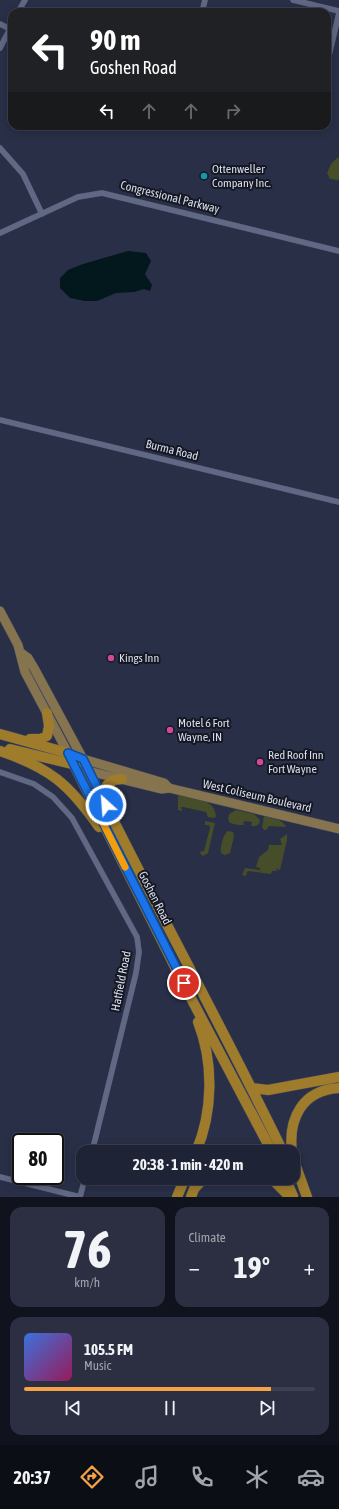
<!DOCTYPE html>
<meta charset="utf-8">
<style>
body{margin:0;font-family:"Asap Condensed",sans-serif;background:#2b2f41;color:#f1f3f6;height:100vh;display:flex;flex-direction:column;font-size:15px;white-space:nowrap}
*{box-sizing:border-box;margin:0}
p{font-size:13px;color:#a1a4ad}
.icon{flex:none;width:22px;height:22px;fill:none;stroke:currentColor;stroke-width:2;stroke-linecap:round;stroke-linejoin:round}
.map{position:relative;height:1197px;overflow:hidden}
.side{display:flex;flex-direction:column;gap:10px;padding:10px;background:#10131d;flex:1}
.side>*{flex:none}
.top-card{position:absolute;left:8px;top:8px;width:323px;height:122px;border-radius:12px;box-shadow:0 2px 10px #0003,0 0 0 1px #3c4050;background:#202124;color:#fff;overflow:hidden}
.speed{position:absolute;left:12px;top:1133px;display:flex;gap:8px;font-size:20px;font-weight:700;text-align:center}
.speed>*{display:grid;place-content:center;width:52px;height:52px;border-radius:50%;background:#1e2335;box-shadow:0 2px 10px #0003,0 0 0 1px #3c4050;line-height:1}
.speed .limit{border:2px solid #111;border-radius:6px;background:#fff;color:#111}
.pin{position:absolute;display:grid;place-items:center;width:34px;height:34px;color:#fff;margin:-17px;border:2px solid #fff;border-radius:50%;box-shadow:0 1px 4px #0007}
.me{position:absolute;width:44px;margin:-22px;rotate:334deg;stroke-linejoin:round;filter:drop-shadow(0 0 3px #0008)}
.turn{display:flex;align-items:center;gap:14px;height:84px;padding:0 16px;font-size:18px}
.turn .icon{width:52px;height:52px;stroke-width:2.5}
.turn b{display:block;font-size:28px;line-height:34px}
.lanes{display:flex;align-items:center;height:38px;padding:0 16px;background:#0003;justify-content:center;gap:20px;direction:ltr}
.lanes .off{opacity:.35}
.big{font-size:30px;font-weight:700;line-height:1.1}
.side .card{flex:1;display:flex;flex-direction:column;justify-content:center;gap:6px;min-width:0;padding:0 14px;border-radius:12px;background:#2b2f41}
.side .dial{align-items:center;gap:0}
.dial b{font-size:52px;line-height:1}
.song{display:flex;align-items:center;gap:12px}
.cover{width:48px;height:48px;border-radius:6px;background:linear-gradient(135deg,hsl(220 70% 55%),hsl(330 70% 35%))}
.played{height:4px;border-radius:2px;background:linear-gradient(90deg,#f6a247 85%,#3c4050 85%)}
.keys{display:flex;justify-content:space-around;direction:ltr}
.heat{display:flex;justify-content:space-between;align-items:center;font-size:22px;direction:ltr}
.side .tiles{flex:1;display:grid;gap:10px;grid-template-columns:1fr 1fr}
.card:last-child{grid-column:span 2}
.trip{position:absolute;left:76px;top:1145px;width:224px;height:40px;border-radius:12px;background:#1e2335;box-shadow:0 2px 10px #0003,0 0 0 1px #3c4050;font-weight:700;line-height:40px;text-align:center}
.menu{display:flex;height:64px;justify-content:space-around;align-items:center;background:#0c0e15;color:#a1a4ad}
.menu .icon{width:28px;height:28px}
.menu .on{color:#f6a247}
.menu b{font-size:18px;color:#f1f3f6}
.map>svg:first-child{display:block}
</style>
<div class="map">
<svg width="339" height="1197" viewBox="0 0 339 1197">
<rect width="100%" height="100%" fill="#282f47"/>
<path fill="#464d29" d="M337,158H339V180L330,179L327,173L331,164Z
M178,795C194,799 215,798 216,817L213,818L208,817L206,812L183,807H181L182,811L178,810Z
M236,810L254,814L260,820L259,824L256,826H251L252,822L245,821L243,822L244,825H238L230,823L228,819L229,814Z
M264,816C272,818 283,819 286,827L269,826L266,830H264L262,827Z
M205,821L215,823L208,853L203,856L199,852L204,851L210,828L209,825H205Z
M228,831L233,832L234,836L230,853L225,855L221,853C220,847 223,834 228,831Z
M287,834V840L280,870L275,868L278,871H272L271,874L249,871L247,872L246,876L242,875L245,868L260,870V868L256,867L259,857L268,850L269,845H282L280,839Z"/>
<path fill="#02181c" d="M128,251L146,253L151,261L145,274L152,285L150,291L144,289L134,292L116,293L97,301H85L70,298L60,288V278L68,270L83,264Z"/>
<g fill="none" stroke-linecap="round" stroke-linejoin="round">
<defs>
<path id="street" d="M293,0L339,11
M18,12L25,0
M202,12L205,0
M0,24L10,29
M0,48L12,25
M327,64L339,13
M0,148L23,174L42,214
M0,233L78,197L102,193L339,251
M0,420L339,502
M0,772L34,784L53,797L72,818L137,937L139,952L136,973L92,1152
M0,1177L80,1197
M80,1197L85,1178"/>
<path id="primary" d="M0,611L18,645L25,672L68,753
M21,653L28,658L34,668L83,759L164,783L169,788
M88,771L161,789L169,788L339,829"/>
<path id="highway" d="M0,734L68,753L83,759C147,891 219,1020 283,1152
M30,739H40L47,736L49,726L47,713
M10,749L76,765
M0,751C50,768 69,784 99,827
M68,753L183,983L272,1152
M106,803L107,785L114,780L122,779
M252,1088L268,1090L339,1077
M196,1152C213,1112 214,1063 198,1022
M292,1152C288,1119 302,1090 339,1088
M293,1158L307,1197
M271,1178L290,1197
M285,1178L293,1196
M177,1197L185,1178
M191,1197L194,1189L204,1178"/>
</defs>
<use href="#street" stroke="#454a5f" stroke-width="6"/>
<use href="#primary" stroke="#454a5f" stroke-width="10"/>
<use href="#highway" stroke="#454a5f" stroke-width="11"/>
<use href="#street" stroke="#606884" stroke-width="5.5"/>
<use href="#primary" stroke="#86744f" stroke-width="9"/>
<use href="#highway" stroke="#9f7c2c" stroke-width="10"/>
</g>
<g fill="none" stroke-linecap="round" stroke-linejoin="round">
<defs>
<path id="route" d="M106,805L83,759L68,753L184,983"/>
</defs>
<use href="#route" stroke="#114b97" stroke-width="10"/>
<use href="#route" stroke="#1a73e8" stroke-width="7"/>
<path stroke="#f59e0b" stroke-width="7" d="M96,809L125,867"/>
</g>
<circle fill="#0f9aa8" stroke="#151823" stroke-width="1.5" cx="204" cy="176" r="4"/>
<g fill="#d1479c" stroke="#151823" stroke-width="1.5">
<circle cx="111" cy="658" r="4"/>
<circle cx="170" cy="730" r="4"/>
<circle cx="260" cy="762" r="4"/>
</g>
<g text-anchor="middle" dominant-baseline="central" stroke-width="4" stroke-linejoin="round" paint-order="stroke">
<g font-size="12" fill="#d8dded" stroke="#151823" text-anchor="start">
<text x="212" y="169">Ottenweller<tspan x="212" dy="14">Company Inc.</tspan></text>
<text x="119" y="658">Kings Inn</text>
<text x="178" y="723">Motel 6 Fort<tspan x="178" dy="14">Wayne, IN</tspan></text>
<text x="268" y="755">Red Roof Inn<tspan x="268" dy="14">Fort Wayne</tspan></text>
</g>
<g font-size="12" fill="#d8dded" stroke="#151823">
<text transform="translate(170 197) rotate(14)">Congressional Parkway</text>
<text transform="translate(172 450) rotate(14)">Burma Road</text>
<text transform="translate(257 796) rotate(13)">West Coliseum Boulevard</text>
<text transform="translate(155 898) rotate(63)">Goshen Road</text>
<text transform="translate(121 981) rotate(-79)">Hatfield Road</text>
</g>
</g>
</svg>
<div class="speed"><div class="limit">80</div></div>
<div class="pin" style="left:184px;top:983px;background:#d93025"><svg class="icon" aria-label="arrive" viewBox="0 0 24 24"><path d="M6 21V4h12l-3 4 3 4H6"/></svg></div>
<svg class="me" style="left:106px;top:805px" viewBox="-20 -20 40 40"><circle r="17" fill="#1a73e8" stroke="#fff" stroke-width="3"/><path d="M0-11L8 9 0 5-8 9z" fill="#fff"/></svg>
<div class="trip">20:38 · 1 min · 420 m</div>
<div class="top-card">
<div class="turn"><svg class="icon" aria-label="left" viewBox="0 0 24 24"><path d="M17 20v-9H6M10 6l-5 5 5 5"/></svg><div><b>90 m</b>Goshen Road</div></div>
<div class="lanes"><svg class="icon" aria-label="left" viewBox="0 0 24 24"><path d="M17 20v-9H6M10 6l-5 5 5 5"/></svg><svg class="icon off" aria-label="ahead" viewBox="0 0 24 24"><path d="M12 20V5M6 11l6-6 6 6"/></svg><svg class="icon off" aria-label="ahead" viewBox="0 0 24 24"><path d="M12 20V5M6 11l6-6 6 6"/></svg><svg class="icon off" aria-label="right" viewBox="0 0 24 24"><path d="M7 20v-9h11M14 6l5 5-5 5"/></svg></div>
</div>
</div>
<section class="side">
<div class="tiles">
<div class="card dial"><b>76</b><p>km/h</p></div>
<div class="card"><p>Climate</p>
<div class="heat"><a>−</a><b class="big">19°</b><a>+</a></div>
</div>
<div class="card">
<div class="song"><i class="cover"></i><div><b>105.5 FM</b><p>Music</p></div></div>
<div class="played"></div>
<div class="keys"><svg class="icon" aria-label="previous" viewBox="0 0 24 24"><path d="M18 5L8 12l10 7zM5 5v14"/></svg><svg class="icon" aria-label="pause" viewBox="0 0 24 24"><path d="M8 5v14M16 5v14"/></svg><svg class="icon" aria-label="next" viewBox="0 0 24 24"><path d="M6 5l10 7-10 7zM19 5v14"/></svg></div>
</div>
</div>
</section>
<nav class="menu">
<b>20:37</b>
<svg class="icon on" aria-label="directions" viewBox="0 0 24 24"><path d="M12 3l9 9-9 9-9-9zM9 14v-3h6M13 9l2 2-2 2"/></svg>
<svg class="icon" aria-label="music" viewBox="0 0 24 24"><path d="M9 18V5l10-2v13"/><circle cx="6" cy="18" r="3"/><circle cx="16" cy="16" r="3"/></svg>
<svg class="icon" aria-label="phone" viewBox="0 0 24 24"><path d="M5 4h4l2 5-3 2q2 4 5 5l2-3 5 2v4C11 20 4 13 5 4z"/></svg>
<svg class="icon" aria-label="climate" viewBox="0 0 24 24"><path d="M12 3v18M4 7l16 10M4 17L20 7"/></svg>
<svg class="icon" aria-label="car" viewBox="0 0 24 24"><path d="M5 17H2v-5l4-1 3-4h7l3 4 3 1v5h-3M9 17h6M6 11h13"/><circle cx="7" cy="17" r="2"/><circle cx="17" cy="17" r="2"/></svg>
</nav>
